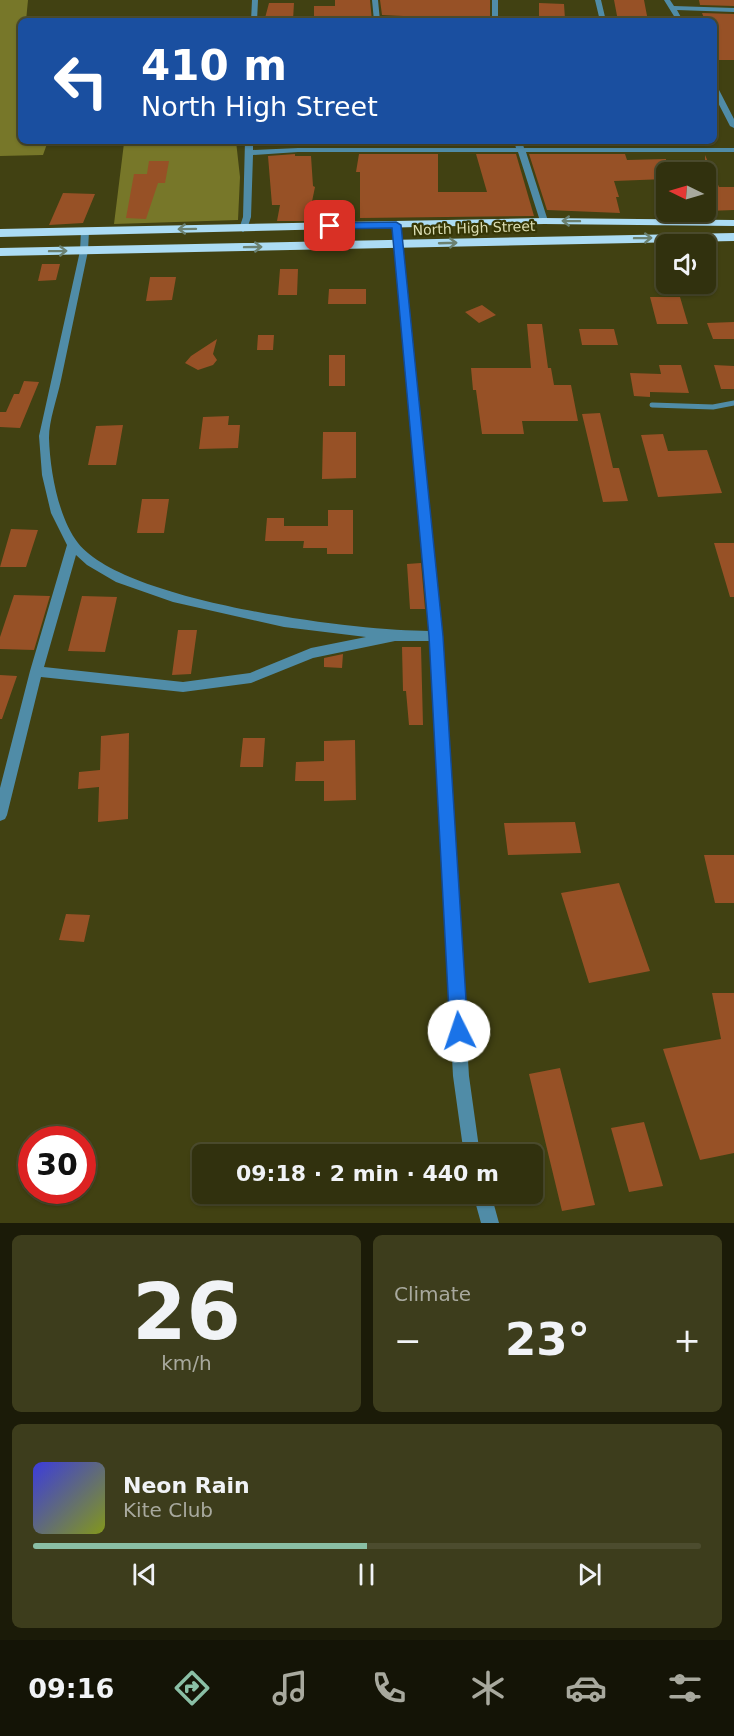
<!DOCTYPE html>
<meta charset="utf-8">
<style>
body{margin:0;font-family:"DejaVu Sans",sans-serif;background:#3d3d1c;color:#f1f3f6;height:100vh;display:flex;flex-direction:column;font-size:22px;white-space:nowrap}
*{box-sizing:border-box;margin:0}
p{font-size:20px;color:#a8a99e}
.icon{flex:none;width:33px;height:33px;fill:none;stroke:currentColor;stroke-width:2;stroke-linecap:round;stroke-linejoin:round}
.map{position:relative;height:1223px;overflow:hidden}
.drawer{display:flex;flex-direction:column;gap:12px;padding:12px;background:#1b1b08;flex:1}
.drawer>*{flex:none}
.banner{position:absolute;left:18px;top:18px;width:699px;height:126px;border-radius:9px;box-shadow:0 2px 4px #0004,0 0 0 2px #4c4c2e;background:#1a4fa0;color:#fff;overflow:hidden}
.needle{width:39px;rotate:275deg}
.fabs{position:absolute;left:656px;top:162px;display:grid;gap:12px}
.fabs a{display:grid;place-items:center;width:60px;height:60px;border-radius:9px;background:#31310e;box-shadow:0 2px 4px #0004,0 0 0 2px #4c4c2e;font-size:30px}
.speed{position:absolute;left:18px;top:1126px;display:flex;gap:12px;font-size:30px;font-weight:700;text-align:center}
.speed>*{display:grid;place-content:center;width:78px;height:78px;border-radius:50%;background:#31310e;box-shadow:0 2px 4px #0004,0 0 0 2px #4c4c2e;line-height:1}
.speed .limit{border:9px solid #d22;background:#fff;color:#111}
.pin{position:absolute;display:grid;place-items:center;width:51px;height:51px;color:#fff;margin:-26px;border-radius:12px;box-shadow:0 3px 9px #0006}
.me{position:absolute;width:66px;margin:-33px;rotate:356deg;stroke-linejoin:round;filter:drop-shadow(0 0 4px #0008)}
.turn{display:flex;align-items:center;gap:21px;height:126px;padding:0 24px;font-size:27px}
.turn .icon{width:78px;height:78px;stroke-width:2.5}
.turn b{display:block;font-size:42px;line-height:51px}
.big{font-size:45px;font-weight:600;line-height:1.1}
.drawer .card{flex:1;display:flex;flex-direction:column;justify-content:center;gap:9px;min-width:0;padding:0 21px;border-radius:9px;background:#3d3d1c}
.drawer .dial{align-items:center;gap:0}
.dial b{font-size:78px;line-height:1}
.song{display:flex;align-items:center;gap:18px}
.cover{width:72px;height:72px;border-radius:9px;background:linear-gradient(135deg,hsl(240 70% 55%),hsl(70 70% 35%))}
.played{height:6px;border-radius:3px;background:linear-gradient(90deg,#8abfa5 50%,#4c4c2e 50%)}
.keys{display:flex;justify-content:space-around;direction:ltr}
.heat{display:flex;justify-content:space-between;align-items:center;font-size:33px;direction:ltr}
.drawer .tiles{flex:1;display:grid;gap:12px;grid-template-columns:1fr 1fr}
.card:last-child{grid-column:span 2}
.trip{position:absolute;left:192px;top:1144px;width:351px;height:60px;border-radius:9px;background:#31310e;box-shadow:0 2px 4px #0004,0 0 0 2px #4c4c2e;font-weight:600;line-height:60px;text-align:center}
.tabs{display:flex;height:96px;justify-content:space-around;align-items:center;background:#141406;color:#a8a99e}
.tabs .icon{width:42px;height:42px}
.tabs .on{color:#8abfa5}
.tabs b{font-size:27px;color:#f1f3f6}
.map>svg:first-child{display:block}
</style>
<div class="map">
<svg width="734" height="1223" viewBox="0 0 734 1223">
<rect width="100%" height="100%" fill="#414112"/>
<path fill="#777729" d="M0,0H28L26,21H21V141H48L43,155L0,156Z
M236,141L240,177L238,220L114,224L124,143Z"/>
<path fill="#975126" d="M335,0H370L372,21H314V6H335Z
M380,0H490V21H423L424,17L382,15Z
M614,0H644L648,21H618Z
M699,0H734V6L700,5Z
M269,3H294L293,20L265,18Z
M539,3L564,4L565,19L539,18Z
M702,13L734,14V60H714V19L704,18Z
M472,141H512L513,146H473Z
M524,141H612L613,146H526Z
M295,154V156H311L313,186L315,187L308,221H277L280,205H272L268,156Z
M359,154H438V192H487L476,154H516L534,216L360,218V172H356Z
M529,154H625L627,160L666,159V179L614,181L619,197H616L620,213L547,210Z
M705,155L719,187H734V210L707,211L705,205Z
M149,161H169L165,183H158L146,219L126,218L134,174H147Z
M63,193L95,194L83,223L49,225Z
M42,264H60L56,280L38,281Z
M280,269H298L297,295H278Z
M150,277H176L172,300L146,301Z
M329,289H366V304H328Z
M650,297H680L688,324H657Z
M482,305L496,315L479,323L465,312Z
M734,322V339H713L707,323Z
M527,324H542L548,368H551L554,385H571L578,421H522L524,434H482L476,390H473L471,368H531Z
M579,329H614L618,345H582Z
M258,335H274L273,350H257Z
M217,339L213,354L217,360L213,365L198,370L185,363L191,356Z
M329,355H345V386H329Z
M659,365H681L689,393L650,392V397L634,396L630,373L661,374Z
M714,365L734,366V389H721Z
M24,381L39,382L20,428L0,427V412H6L14,394H19Z
M600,413L613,468H619L628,501L603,502L582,414Z
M229,416L228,425H240L238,448L199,449L203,417Z
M123,425L116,465H88L96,426Z
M323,432H356V478L322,479Z
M663,434L668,451L707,450L722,493L658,497L641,435Z
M142,499H169L164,533H137Z
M328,510H353V554H327V548H303L304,541H265L267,518H284V526H328Z
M11,529L38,530L26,567H0Z
M714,543H734V597H730Z
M421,563L425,609H410L407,564Z
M14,595L50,596L34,650L0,649V637Z
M82,596L117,597L105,652L68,651Z
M178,630H197L191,674L172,675Z
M402,647H421L423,725H409L406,691H403Z
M343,654L342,668L324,667V658Z
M0,675L17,676L2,719H0Z
M129,733L128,819L98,822L99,787L78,789L79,772L100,770L101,736Z
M243,738H265L263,767H240Z
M355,740L356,800L324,801V781H295L296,762L324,761V741Z
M575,822L581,853L508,855L504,823Z
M704,855H734V903H715Z
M619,883L650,971L589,983L561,893Z
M66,914L90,915L84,942L59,940Z
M712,993H734V1153L700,1160L663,1049L721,1039Z
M560,1068L595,1205L562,1211L529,1074Z
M644,1122L663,1186L629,1192L611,1128Z"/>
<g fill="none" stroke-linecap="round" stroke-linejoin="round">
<path stroke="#508ca7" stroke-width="5" d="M652,405L713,407L734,403"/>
<path fill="#508ca7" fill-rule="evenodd" d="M252,0H258L257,21H251Z
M372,0H378L380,21H374Z
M492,0H498V21H492Z
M595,0H601L606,21H600Z
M664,0H670L674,6L734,8V12L677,10L683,21H677Z
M714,86L718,88L734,119V128L730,126L714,95Z
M245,141H253V150L298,148H516L514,141H522L524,148H734V152H526L548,221L544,224L540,221L518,152H298L253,155L251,217L247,229L243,232L239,229L243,217Z
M393,223L400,225L442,636L469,1076L480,1155H464L453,1076L430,641H395L313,658L251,683L183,692L41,677L7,815L5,819L0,821V788L30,671L67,545L51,513L42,475L39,436L80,251L81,231L85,228L89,231L88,251C79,294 70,337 61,380C57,399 49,420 49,438C50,470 58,517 78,543C124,602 354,631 429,631ZM76,555L87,565L116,582L173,602L284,627L366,637L311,648L250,673L183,682L44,667Z
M473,1194H491L499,1223H481Z"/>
<path fill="#acdcf4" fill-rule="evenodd" d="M544,218L734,220V226L544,224L0,237V229Z
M734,233V241L0,256V248Z"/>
</g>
<defs><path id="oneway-shaft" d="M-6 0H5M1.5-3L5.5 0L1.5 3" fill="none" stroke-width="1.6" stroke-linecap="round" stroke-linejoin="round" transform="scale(1.5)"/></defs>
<g stroke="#6b8171">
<use href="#oneway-shaft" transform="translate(571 221) rotate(-179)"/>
<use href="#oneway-shaft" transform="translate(187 229) rotate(179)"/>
<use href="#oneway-shaft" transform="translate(643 238) rotate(-1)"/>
<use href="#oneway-shaft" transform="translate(448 243) rotate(-2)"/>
<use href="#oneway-shaft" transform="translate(253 247) rotate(-1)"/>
<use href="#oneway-shaft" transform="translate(58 251) rotate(-1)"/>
</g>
<path fill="#1a73e8" stroke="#114b97" stroke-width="1.5" d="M396,222L401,225L443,636L468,1031L465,1037L459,1040L452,1037L450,1031L429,636L392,228L330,229L326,226L330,223Z"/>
<g text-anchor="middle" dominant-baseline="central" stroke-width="4.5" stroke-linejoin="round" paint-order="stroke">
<g font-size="14" fill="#dbddb3" stroke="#363605">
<text transform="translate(474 228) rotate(-2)">North High Street</text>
</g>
</g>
</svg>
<div class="fabs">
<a><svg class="needle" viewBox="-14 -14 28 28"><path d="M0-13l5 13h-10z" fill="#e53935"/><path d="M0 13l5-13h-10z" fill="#a8a99e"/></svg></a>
<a><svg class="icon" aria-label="sound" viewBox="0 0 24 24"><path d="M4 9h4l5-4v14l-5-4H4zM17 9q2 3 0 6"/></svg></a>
</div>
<div class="speed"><div class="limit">30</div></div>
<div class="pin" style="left:330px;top:226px;background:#d93025"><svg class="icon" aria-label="arrive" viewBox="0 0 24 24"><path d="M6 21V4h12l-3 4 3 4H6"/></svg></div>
<svg class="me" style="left:459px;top:1031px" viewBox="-20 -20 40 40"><circle r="19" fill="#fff"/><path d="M0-13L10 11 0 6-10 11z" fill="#1a73e8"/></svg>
<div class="trip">09:18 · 2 min · 440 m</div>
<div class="banner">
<div class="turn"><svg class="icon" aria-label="left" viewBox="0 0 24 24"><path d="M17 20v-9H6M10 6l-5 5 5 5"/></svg><div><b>410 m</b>North High Street</div></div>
</div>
</div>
<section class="drawer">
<div class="tiles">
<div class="card dial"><b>26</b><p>km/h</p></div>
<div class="card"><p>Climate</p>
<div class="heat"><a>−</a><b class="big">23°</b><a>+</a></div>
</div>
<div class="card">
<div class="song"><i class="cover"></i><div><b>Neon Rain</b><p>Kite Club</p></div></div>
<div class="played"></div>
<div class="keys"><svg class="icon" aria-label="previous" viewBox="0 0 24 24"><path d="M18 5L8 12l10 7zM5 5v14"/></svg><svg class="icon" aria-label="pause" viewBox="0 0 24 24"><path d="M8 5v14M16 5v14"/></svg><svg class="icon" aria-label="next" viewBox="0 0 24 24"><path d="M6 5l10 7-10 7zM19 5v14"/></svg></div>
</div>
</div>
</section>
<nav class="tabs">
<b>09:16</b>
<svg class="icon on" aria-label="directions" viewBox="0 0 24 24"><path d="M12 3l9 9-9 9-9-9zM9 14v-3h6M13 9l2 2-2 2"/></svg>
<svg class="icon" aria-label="music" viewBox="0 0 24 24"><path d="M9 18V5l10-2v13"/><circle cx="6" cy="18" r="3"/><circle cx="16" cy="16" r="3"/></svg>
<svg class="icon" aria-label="phone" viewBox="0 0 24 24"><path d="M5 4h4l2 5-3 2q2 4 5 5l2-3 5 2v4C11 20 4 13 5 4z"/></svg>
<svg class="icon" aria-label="climate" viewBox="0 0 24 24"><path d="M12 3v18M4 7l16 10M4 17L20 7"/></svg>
<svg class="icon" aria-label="car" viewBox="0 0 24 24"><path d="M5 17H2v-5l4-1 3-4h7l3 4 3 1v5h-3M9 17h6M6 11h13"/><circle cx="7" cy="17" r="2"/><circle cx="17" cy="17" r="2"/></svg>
<svg class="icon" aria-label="filters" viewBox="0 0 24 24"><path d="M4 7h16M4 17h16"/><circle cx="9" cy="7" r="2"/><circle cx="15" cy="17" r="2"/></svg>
</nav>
